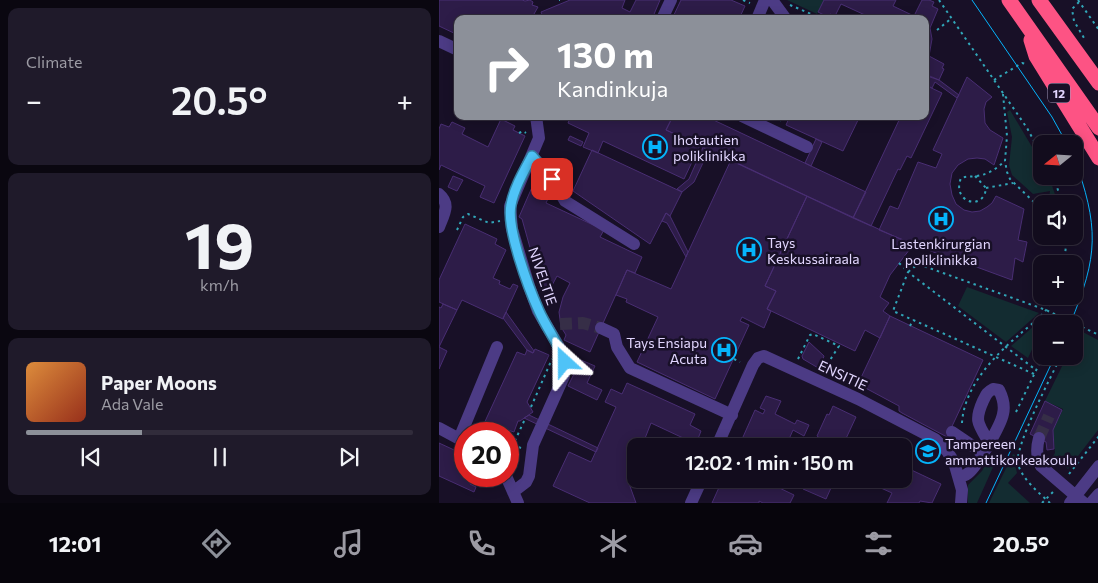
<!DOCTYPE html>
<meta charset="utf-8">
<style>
body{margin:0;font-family:Commissioner,sans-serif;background:#1f1a2a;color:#f1f3f6;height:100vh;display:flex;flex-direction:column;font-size:19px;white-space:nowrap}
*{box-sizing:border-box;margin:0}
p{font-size:16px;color:#9c9ba4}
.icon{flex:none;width:28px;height:28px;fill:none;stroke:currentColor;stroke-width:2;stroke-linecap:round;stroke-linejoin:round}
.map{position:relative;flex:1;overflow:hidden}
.panel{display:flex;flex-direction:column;gap:8px;padding:8px;background:#0a0710;width:439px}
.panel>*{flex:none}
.banner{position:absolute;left:15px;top:15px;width:475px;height:105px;border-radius:10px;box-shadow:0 2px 12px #0003,0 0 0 1px #312c3b;background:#8c9099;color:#fff;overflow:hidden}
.needle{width:32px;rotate:252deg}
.controls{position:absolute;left:594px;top:135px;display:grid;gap:10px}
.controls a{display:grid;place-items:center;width:50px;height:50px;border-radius:10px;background:#120c1d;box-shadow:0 2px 12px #0003,0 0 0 1px #312c3b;font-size:25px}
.speed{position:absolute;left:15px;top:422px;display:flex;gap:10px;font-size:25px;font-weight:700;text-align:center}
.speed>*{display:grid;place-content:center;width:65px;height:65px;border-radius:50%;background:#120c1d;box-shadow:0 2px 12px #0003,0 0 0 1px #312c3b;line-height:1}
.speed .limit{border:8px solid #d22;background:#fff;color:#111}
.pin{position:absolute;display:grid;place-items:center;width:42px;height:42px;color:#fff;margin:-21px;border-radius:10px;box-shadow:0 2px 8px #0006}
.me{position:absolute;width:55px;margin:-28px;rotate:336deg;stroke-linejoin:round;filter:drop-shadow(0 0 4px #0008)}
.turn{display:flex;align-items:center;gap:18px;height:105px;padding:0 20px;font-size:22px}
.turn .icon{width:65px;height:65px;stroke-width:2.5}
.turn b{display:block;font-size:35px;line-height:42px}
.big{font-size:38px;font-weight:600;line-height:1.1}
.panel .widget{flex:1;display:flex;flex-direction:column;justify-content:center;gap:8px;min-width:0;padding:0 18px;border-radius:10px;background:#1f1a2a}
.panel .dial{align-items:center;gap:0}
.dial b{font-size:65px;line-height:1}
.song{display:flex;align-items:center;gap:15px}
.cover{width:60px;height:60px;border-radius:8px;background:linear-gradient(135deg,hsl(30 70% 55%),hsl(10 70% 35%))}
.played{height:5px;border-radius:2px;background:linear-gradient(90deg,#8c9099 30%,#312c3b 30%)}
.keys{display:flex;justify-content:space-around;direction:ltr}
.heat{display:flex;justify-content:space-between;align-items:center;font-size:28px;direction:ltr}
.trip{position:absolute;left:188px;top:438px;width:285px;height:50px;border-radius:10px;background:#120c1d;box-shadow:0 2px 12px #0003,0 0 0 1px #312c3b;font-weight:600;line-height:50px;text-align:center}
.dock{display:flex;height:80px;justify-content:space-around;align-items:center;background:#07050c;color:#9c9ba4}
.dock .icon{width:35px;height:35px}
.dock .selected{color:#8c9099}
.dock b{font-size:22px;color:#f1f3f6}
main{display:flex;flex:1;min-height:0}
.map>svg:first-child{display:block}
</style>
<main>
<section class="panel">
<div class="widget"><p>Climate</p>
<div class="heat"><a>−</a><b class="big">20.5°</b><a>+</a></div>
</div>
<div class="widget dial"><b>19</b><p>km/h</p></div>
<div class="widget">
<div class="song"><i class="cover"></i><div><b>Paper Moons</b><p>Ada Vale</p></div></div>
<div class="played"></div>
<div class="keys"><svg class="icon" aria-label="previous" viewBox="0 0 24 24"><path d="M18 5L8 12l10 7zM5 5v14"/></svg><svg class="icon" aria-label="pause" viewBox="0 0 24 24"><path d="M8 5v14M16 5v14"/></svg><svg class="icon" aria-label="next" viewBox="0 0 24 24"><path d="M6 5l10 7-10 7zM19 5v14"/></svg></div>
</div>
</section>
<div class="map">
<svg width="660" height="503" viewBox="0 0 660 503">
<rect width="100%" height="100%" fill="#181027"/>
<path fill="#132c31" d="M348,0H385L378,14Z
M571,110L602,162V176H610L619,204H609L611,191L594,194L573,175L570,165L573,137L568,112Z
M528,287L600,313L567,342L519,306Z
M596,325L602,329V330L589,358L572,346Z
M640,330L659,340V430L629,469L614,456L616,453L614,430L624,409L606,401L628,356H635V341Z
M553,453L559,456L538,503H529V485L543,471Z
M574,454L576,455V465L578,473L569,483L591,503H550Z"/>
<path fill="#2d1c48" stroke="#492e73" d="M0,0H83L86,1L91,0L94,2L93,5L99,7L95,14L105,19L102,12L131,0H186L183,8L191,12L197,0H221L213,19H185L180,16L179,19H19V35L0,26Z
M242,0H292L306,6L300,19H233Z
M385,0H457L454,6L475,16L483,0H490L495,2L493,6L499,9L491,28L493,39L490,56L505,64L503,68L505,69L500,80L486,74V19H424L426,15L402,4L396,16L391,14L389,17L379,12Z
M491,77L500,80L520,95L518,98L496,82L493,88L487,85Z
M528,77L553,97L547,102L545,109L546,123L551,130L564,138L555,165L546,159L538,158L529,159L519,165L513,173L511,184L513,195L517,204L525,210L533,212L541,211L548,207L553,203L557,196L585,209L579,240L588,242L584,262L576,258L573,280L524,262V264L440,230L451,206L459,209L479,162L497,168L503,154L494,150Z
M486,85L503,93L472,158L468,156L461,170L459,169L432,226L414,218L462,116H486Z
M132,116H234L227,130L261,145L245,179L164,141L159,153L144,147L150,133L129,123Z
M234,116H266L427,192L414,218L227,130Z
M351,116H421L404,151L347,125Z
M62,119L76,126L74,130L86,136L55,203L41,197L46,186L2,165L0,170V129L2,124L10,127L13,122L26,128L23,134L49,147Z
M131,136L144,142L142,146L129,140Z
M377,139L383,142L372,166L366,163Z
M264,147L270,150L255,182L243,192L238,189L250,179Z
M153,150L243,192L231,216L227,213L211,244L134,191Z
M292,160L368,196L326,286L337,291L328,309L332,311L325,328L303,317L301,321L310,325L276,399L198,362L219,317L187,302L188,299L177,295L188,270L232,289Z
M14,176L24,180L18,191L9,187Z
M94,185L112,192L107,203L165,230L161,237L203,257L196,273L188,270L151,352L125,340L127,335L122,327L120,312L124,297L131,283L118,276L110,291L102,287L83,219L80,217Z
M368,196L474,245L451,275L441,297L450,303L444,311L451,316L441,338L426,330L416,351L328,309L337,291L326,286Z
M227,213L231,216L249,252L247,257L228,223L223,221Z
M26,224L58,239L56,244L67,250L54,278L61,281L60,284L71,289L74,284L79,286L64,319L23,300L18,310L0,302V280Z
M4,304L18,310L0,347L8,351L0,369V307L2,308Z
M67,312L95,351L94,353L88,350L64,318Z
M451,316L544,360L508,437L463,413L460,411V406L419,384Z
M370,342L385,356L381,369L364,359L363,356Z
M96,349L110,355L88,402L94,412L81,421H79L75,432L66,429L65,434L59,432L58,434H53L43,428L78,352L86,355L88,350L94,353Z
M142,360L156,366L148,383L163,390L158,400L129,386Z
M188,383L256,414L251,425L262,431L257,444L212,423L203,446H196V462L188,478L197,503H151L114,486L130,452L152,462L177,407L166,402L172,389L183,394Z
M327,396L342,401L336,414L356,424L358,420L370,425L365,436L354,430L347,446H300L316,410L324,414L326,410L321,408Z
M606,401L623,410L614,430L615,449L608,450L607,442L591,434Z
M394,406L417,417L404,445L408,446H378L382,439L378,436L388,414L390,415Z
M90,415L159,448L157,452L85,418Z
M0,443L26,455V476H35L31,484L37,487L35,492L0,476Z
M464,466L502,484L493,503L481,501L480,503H448L453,493L422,479H464Z
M280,479H332L330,483L355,495L351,503H324L320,501V503H273L282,483L279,481Z
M366,479H396L387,499L364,489L368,480Z"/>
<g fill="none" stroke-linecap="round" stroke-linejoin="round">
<path stroke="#362e47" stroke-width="12" stroke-dasharray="12 6" stroke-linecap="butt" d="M121,324L144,323L162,328
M600,438L610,416"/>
<path stroke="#31a6b8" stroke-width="2" stroke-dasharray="2.5 4" stroke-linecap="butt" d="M120,0H121
M304,0L311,3
M500,0L588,128L602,154
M639,0L660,30
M640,2L633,9L635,21L645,38
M351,5L384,19
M498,30L513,18
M555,80L583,63L587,64
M564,94L568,136L566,161L568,172L571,179L598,205
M341,121L343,116
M80,133L84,131L87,133
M536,176L547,188C545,212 512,202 522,178C528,176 532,177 538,176C550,174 557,169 566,161
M614,176L624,204
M547,188L574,183
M18,230L24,217L29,214L50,223L61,221
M460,263L469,272L479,264L607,310L660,335
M625,264L628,236
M619,324L622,317
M471,326L474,320
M295,359L301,362
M359,359L371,335L374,334L400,346L384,371
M595,374L454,311L469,272L597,370
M92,407L113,359
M577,412L604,356
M523,423C525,387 555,356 581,334C589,327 600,319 607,310C610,306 611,301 614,296
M41,434H43
M69,444L74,445
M82,448L74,445L86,419
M630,474L660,436
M603,503L614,492
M611,503C600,493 583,479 579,464C575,447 613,375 622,356"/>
<path stroke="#4c3b85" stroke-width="12" d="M333,0L347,19
M223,19L232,0
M318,19L326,0
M0,41L19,50
M303,116L368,147
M93,156L113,179L126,201L195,244
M0,194C12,204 5,214 0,227
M162,328L175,334L178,347L191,368L293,415
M0,428L26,442
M513,432L544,453
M600,438C597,449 597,457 602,466L645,503
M20,439L58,347
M278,446L314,365L319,358L325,356L419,399L496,439L508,451L515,462L523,490L522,503
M67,476L79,503
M521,477C523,476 526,476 528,474C537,469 562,425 564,414C566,406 564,398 560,390L554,389C548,392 547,395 544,401C535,421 539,424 550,442
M74,492L87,482L90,476L94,445L125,376L126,362L122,350L99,311L90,286L73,229L71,206L100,138L97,116
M252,503L263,479
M631,503L660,466
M652,503L660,494"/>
<path stroke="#fd5384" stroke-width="15" d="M570,0L660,128
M600,0L660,83
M592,40L597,56L660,158"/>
<path stroke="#05b4fc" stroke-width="1" d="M533,0L613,117L628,144
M631,324C660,255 660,227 635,157
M547,503L616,356"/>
</g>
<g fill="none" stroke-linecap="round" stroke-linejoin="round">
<defs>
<path id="route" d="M113,179L93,156C85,171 75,188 72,205C67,228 90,289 100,311C108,329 120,344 126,362"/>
</defs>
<use href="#route" stroke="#337fa1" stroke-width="12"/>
<use href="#route" stroke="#4fc3f7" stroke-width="9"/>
</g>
<defs>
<symbol id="hospital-ring" viewBox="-11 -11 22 22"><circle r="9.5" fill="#181027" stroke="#05b4fc" stroke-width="1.5"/><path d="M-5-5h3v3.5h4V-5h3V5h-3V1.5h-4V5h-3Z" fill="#05b4fc"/></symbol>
<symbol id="university-ring" viewBox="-11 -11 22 22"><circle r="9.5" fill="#181027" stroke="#05b4fc" stroke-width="1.5"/><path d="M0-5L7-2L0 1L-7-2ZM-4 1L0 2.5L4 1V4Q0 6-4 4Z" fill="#05b4fc"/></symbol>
</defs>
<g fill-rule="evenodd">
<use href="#hospital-ring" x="202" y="133" width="28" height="28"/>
<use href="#hospital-ring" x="488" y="205" width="28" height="28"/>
<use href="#hospital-ring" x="296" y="236" width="28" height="28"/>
<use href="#hospital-ring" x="271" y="336" width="28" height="28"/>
<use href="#university-ring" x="475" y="437" width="28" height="28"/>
</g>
<g text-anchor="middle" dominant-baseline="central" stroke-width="5" stroke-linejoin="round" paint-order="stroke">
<rect fill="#181027" stroke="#a59bbe" stroke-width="1" x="609" y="83.5" width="22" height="19" rx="4"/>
<g font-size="12" font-weight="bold" fill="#e2d6ff">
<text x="620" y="93">12</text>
</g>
<g font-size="14" fill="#e2d6ff" stroke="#181027" text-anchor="start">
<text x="234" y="139">Ihotautien<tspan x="234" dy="16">poliklinikka</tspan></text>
<text x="328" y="242">Tays<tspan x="328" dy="16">Keskussairaala</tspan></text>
<text x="502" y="243" text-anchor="middle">Lastenkirurgian<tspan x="502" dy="16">poliklinikka</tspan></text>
<text x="268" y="342" text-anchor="end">Tays Ensiapu<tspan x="268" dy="16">Acuta</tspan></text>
<text x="506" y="443">Tampereen<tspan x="506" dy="16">ammattikorkeakoulu</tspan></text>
</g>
<g font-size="14" fill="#e2d6ff" stroke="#181027">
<text transform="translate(104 276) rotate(71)">NIVELTIE</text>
<text transform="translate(404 375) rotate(25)">ENSITIE</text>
</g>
</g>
</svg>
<div class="controls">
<a><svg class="needle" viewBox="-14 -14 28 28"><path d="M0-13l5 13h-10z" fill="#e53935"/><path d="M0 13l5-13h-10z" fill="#9c9ba4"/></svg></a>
<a><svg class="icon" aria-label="sound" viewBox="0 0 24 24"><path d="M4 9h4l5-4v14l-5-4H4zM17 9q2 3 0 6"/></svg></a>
<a>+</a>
<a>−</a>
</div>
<div class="speed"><div class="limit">20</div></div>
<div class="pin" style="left:113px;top:179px;background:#d93025"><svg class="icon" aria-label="arrive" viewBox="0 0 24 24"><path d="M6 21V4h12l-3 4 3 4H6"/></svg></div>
<svg class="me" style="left:126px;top:362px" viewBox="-20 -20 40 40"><path d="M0-17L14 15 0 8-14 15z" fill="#4fc3f7" stroke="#fff" stroke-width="4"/></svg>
<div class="trip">12:02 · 1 min · 150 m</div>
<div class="banner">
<div class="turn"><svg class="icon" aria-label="right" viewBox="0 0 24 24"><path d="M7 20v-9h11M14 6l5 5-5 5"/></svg><div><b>130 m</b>Kandinkuja</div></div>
</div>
</div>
</main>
<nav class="dock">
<b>12:01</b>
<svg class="icon selected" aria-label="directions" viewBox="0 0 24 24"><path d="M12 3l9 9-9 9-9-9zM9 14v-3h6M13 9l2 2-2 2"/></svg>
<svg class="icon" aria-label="music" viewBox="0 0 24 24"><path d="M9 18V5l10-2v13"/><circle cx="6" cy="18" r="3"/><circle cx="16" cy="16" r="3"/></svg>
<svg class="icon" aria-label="phone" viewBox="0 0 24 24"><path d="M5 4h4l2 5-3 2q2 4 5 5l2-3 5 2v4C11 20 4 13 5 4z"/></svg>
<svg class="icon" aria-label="climate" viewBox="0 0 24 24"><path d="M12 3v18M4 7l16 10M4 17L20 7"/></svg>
<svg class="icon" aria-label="car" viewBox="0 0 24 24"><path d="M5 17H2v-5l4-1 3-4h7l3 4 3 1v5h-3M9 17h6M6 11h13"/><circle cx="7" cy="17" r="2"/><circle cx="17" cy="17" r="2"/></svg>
<svg class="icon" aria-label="filters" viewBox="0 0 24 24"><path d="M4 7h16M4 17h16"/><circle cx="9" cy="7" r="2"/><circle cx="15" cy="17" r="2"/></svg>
<b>20.5°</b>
</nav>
